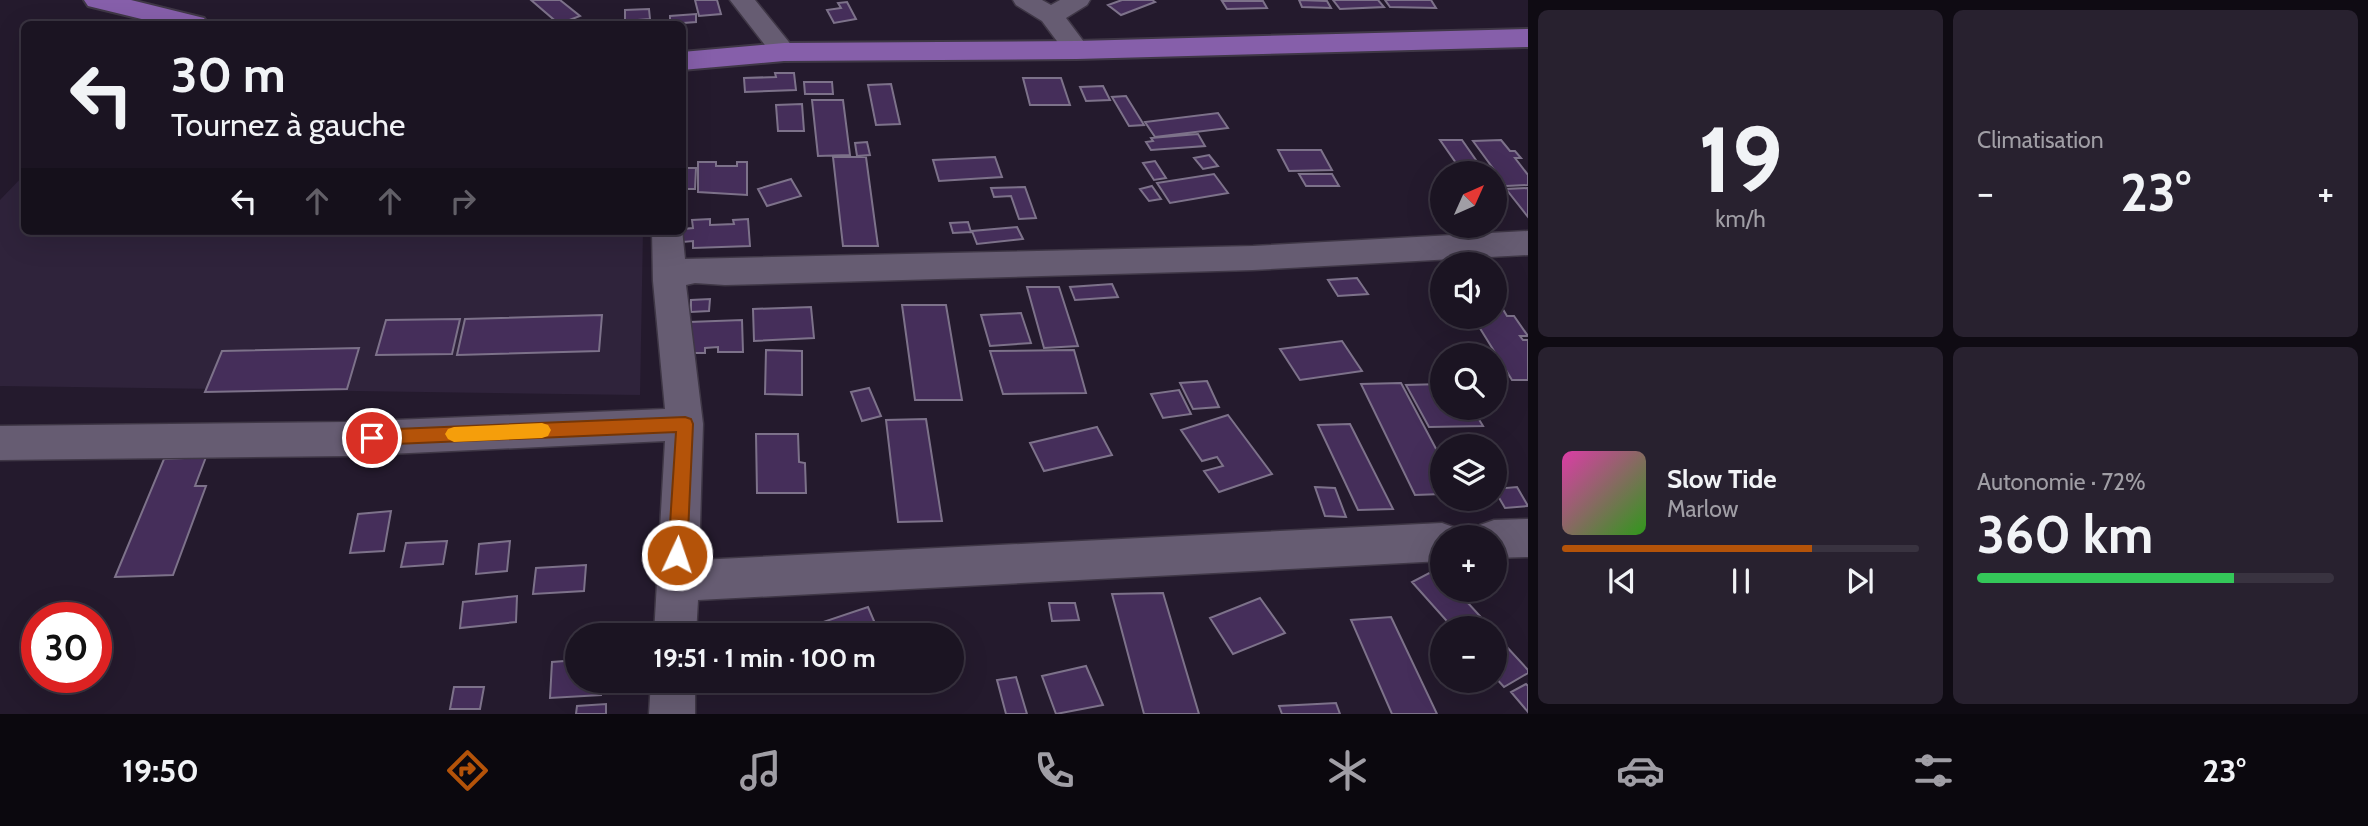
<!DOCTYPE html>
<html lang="fr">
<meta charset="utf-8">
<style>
body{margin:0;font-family:Cabin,sans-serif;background:#28212f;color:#f1f3f6;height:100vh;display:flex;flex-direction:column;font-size:26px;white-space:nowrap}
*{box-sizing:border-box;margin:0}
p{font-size:23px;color:#a09ea5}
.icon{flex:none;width:38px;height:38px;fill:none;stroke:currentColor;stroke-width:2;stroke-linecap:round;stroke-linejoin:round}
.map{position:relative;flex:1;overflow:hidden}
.sheet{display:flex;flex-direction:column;gap:10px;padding:10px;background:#0f0b13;width:840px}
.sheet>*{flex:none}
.top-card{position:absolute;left:21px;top:21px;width:665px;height:214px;border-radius:10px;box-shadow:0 7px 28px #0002,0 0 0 2px #393340;background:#1b1422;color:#f1f3f6;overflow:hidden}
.needle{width:46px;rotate:45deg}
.tools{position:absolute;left:1430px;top:161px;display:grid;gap:14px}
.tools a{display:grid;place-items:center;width:77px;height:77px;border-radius:50%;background:#1b1422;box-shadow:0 7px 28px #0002,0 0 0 2px #393340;font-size:35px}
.speed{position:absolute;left:21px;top:602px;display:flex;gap:14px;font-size:35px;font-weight:700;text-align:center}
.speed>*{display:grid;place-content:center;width:91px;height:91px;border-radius:50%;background:#1b1422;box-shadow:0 7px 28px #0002,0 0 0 2px #393340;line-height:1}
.speed .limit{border:10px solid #d22;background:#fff;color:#111}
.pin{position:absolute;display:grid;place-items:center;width:60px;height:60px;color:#fff;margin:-30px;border:4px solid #fff;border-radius:50%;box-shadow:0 2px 7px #0007}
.me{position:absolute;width:77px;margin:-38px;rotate:3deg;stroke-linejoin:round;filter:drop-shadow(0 0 5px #0008)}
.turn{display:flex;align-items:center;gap:24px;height:147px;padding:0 35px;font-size:32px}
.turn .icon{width:91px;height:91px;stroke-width:2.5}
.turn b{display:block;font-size:49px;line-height:60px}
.lanes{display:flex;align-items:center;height:66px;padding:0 35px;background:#0003;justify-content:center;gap:35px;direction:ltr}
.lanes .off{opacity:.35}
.big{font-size:52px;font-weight:800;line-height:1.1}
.sheet .card{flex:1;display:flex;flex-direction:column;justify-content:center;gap:10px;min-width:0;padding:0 24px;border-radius:10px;background:#28212f}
.sheet .dial{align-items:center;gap:0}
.dial b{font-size:91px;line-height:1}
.song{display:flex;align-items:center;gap:21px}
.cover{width:84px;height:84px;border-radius:10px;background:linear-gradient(135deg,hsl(320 70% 55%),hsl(110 70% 35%))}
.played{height:7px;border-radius:4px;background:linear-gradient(90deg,#b45309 70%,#393340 70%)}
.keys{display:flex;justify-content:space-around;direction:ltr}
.heat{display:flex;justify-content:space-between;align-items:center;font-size:38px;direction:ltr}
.charge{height:10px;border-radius:5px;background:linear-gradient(90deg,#34c759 72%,#393340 0)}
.sheet .tiles{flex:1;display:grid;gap:10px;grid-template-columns:repeat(2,1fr)}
.trip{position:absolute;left:565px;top:623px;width:399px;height:70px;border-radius:35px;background:#1b1422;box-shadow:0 7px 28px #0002,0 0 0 2px #393340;font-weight:800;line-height:70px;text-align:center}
.tabs{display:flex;height:112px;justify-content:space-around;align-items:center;background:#0b080e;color:#a09ea5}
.tabs .icon{width:49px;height:49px}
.tabs .on{color:#b45309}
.tabs b{font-size:32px;color:#f1f3f6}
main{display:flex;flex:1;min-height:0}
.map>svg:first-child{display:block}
</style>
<main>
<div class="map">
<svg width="1528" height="714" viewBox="0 0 1528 714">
<rect width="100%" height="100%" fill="#241a2d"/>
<path fill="#2f233b" d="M24,175V231H643L640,395L0,386V200Z"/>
<path fill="#452e5a" stroke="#7d728a" stroke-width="2" d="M531,0H560L580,16L559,24Z
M695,0H717L721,14L699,16Z
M1122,0H1152L1155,2L1121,15L1108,5Z
M1299,0L1327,1L1331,8L1302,7Z
M1333,0H1378L1384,7L1340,9Z
M1385,0H1431L1436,8L1390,7Z
M1222,1H1263L1267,8L1227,9Z
M847,2L856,19L834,23L827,10L841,8L838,3Z
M649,9L650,19L625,21V10Z
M696,14V22L670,24V16Z
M775,73H794L796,90L745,92L744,78L776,77Z
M1023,78H1061L1070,105H1030Z
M804,82H832L833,94H805Z
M891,84L900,124L876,125L868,85Z
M1103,86L1110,100L1086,101L1080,87Z
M1126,96L1144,125L1129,126L1112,97Z
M812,100H843L850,155L818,156Z
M802,104L804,131H778L776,105Z
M1218,113L1228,128L1155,137L1145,122Z
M1198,134L1205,146L1151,150L1146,142L1153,141L1151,138Z
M1440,140H1462L1485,173H1463Z
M1501,140L1510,151H1515L1521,158H1515L1528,175V185L1506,186L1473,141Z
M867,142L870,155L857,156L855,143Z
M1278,150H1321L1332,170L1289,171Z
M1209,155L1218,166L1203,169L1194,158Z
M833,157H866L878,246H843Z
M995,157L1002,177L939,181L933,160Z
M1155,161L1166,178L1154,180L1143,163Z
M698,162H716V166H737V162H747V195L698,192Z
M686,168H696L695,189H684Z
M1214,174L1228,193L1170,203L1157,183Z
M1299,174H1332L1339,186H1306Z
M791,179L801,196L767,206L758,189Z
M1152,186L1161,199L1149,201L1140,189Z
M1025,187L1036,218L1019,219L1011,196L994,197L991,188Z
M1528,188V217L1506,189Z
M710,219V225L734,224L733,220L748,219L750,246L693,248V241L683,242V229L693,228L692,220Z
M968,222L971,232L953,233L950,223Z
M1017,227L1023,239L977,244L972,231Z
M1357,278L1368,294L1338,296L1328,280Z
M1112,284L1118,297L1075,300L1070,287Z
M1027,287H1059L1078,346L1044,348Z
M710,299L709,311L691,312V300Z
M1494,301H1498L1507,316H1514L1528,336H1520L1523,340H1528V380H1512L1473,317H1494Z
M902,305H946L962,400H915Z
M811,307L814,338L754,341L753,309Z
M1021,313L1031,343L990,346L981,315Z
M602,315L599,351L457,355L465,319Z
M460,319L452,354L376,355L386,320Z
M742,320L743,352H718V347L705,348V353H688L689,322Z
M1342,341L1362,371L1300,380L1280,349Z
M359,348L347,389L205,392L222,351Z
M766,350L802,351V395L765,394Z
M1074,350L1086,393L1003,394L990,351Z
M1207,381L1219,407L1193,409L1180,383Z
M1401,383L1442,460V494L1415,495L1361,384Z
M1442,384V408H1472L1483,426L1429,427L1406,385Z
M869,388L881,416L862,421L851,392Z
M1179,390L1191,414L1163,418L1151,394Z
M1228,415L1272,474L1219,492L1204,471L1223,466L1217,457L1202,461L1181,430Z
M926,419L942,521L898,522L886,420Z
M1350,424L1393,509L1358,510L1318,425Z
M1097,427L1112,455L1044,471L1030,443Z
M756,434H798L799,462L805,463L806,493H757Z
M206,457L195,486H206L173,575L115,577L164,459Z
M1315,487L1335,488L1346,517L1325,516Z
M1517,487L1528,506L1505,508L1494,489Z
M391,511L384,551L350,553L358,514Z
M447,541L443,564L401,567L406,543Z
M510,541L507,571L476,574L479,544Z
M586,565L584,591L533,594L536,568Z
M1437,569L1442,574V590H1456L1491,628H1453L1412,582Z
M1163,593L1199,714H1144L1112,594Z
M517,596L516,622L460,628L463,602Z
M1260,598L1285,633L1233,654L1210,618Z
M1049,603H1075L1079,620L1052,621Z
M868,607L880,635H828L823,622Z
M1391,617L1437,714H1392L1351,620Z
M1494,633L1528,670V673L1504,687L1494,676Z
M578,660V681H601V695L550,698L552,662Z
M1086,666L1103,705L1056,714L1042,676Z
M1016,677L1027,714H1006L997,680Z
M1526,684L1528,686V712L1511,692Z
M454,687H484L480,709H450Z
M1336,703L1340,714H1282L1279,706Z
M606,704V714H576L577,706Z"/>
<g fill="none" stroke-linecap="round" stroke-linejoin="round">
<defs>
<path id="minor" d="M730,0H755L797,52L793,58L784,60L775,58Z
M1013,0H1042L1051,5L1060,0H1090L1087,5L1066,18L1090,50L1086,56L1077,58L1068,56L1042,21L1016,5Z
M682,229L685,259L1253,246L1528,231V255L1253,270L725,285L695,283L686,285L703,424L699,560L1442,523L1456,528L1460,537H1442V561L698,600L696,635H654L665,441L346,456L0,460V426L346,422L665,409L653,281L652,231H682Z
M1528,519V557L1494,558V537H1475L1480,525L1494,520Z
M651,681H695V714H649Z"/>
<path id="major" d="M84,0H131L204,18L208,24H162L88,6Z
M1528,29V47L1077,59L784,61L682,70V52L784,43L1077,41Z"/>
</defs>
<use href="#minor" stroke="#3f3746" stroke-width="3"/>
<use href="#major" stroke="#3f3746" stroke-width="4"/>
<use href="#minor" fill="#665c72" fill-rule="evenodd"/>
<use href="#major" fill="#865faa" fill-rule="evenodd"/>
</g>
<path fill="#b45309" stroke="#753606" stroke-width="2" d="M685,417L691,419L693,424L687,555L684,561L677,564L671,561L668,555L676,432L372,445L366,443L364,438L366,432L372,430Z"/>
<path fill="#f59e0b" d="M542,423L548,425L551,430L548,436L542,438L454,442L448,439L445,434L448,429L454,427Z"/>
</svg>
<div class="tools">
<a><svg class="needle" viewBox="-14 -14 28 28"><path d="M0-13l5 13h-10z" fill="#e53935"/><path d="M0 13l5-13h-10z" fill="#a09ea5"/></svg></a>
<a><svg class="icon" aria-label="sound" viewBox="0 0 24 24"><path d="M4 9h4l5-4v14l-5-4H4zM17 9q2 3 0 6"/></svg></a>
<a><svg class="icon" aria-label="search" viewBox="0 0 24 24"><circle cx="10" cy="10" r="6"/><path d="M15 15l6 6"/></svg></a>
<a><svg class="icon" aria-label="layers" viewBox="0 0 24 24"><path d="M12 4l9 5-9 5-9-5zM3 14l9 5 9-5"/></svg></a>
<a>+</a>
<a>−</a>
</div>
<div class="speed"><div class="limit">30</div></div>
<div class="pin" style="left:372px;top:438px;background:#d93025"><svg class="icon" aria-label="arrive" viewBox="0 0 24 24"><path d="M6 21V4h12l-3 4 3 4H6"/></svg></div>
<svg class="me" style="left:677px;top:555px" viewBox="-20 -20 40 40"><circle r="17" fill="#b45309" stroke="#fff" stroke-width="3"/><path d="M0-11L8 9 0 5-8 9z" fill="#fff"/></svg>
<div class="trip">19:51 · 1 min · 100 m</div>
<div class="top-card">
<div class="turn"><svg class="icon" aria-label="left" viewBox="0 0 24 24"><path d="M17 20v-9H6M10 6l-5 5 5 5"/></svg><div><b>30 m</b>Tournez à gauche</div></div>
<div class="lanes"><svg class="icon" aria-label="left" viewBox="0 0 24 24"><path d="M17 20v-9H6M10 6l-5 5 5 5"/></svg><svg class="icon off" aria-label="ahead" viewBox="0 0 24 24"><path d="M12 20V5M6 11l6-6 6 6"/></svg><svg class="icon off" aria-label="ahead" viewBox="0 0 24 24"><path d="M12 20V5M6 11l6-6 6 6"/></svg><svg class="icon off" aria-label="right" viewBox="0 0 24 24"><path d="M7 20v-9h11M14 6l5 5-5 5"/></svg></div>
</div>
</div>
<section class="sheet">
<div class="tiles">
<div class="card dial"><b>19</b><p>km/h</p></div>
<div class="card"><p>Climatisation</p>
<div class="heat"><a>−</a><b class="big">23°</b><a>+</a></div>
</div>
<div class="card">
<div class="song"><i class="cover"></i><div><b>Slow Tide</b><p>Marlow</p></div></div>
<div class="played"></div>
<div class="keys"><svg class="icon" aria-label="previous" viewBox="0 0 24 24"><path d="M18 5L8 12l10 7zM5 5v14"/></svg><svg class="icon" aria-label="pause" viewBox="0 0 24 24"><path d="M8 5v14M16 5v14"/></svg><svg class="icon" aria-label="next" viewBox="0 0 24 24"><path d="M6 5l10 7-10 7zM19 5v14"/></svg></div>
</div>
<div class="card"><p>Autonomie · 72%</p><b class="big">360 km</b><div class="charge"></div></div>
</div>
</section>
</main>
<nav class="tabs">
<b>19:50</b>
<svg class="icon on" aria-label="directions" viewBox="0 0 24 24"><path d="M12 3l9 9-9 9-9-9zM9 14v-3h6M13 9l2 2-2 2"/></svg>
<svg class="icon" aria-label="music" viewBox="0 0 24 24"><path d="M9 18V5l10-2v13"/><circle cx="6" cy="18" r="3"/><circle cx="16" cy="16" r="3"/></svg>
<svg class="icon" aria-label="phone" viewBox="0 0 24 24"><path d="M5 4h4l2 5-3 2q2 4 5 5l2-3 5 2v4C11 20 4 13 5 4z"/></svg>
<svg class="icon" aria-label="climate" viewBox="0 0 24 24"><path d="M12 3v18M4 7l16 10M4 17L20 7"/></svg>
<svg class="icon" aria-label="car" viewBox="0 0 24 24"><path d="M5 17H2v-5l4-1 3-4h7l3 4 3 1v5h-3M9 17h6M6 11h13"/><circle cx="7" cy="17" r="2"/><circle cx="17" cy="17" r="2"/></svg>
<svg class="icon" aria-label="filters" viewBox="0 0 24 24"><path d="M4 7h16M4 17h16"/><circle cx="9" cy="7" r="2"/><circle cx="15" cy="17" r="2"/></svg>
<b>23°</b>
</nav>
